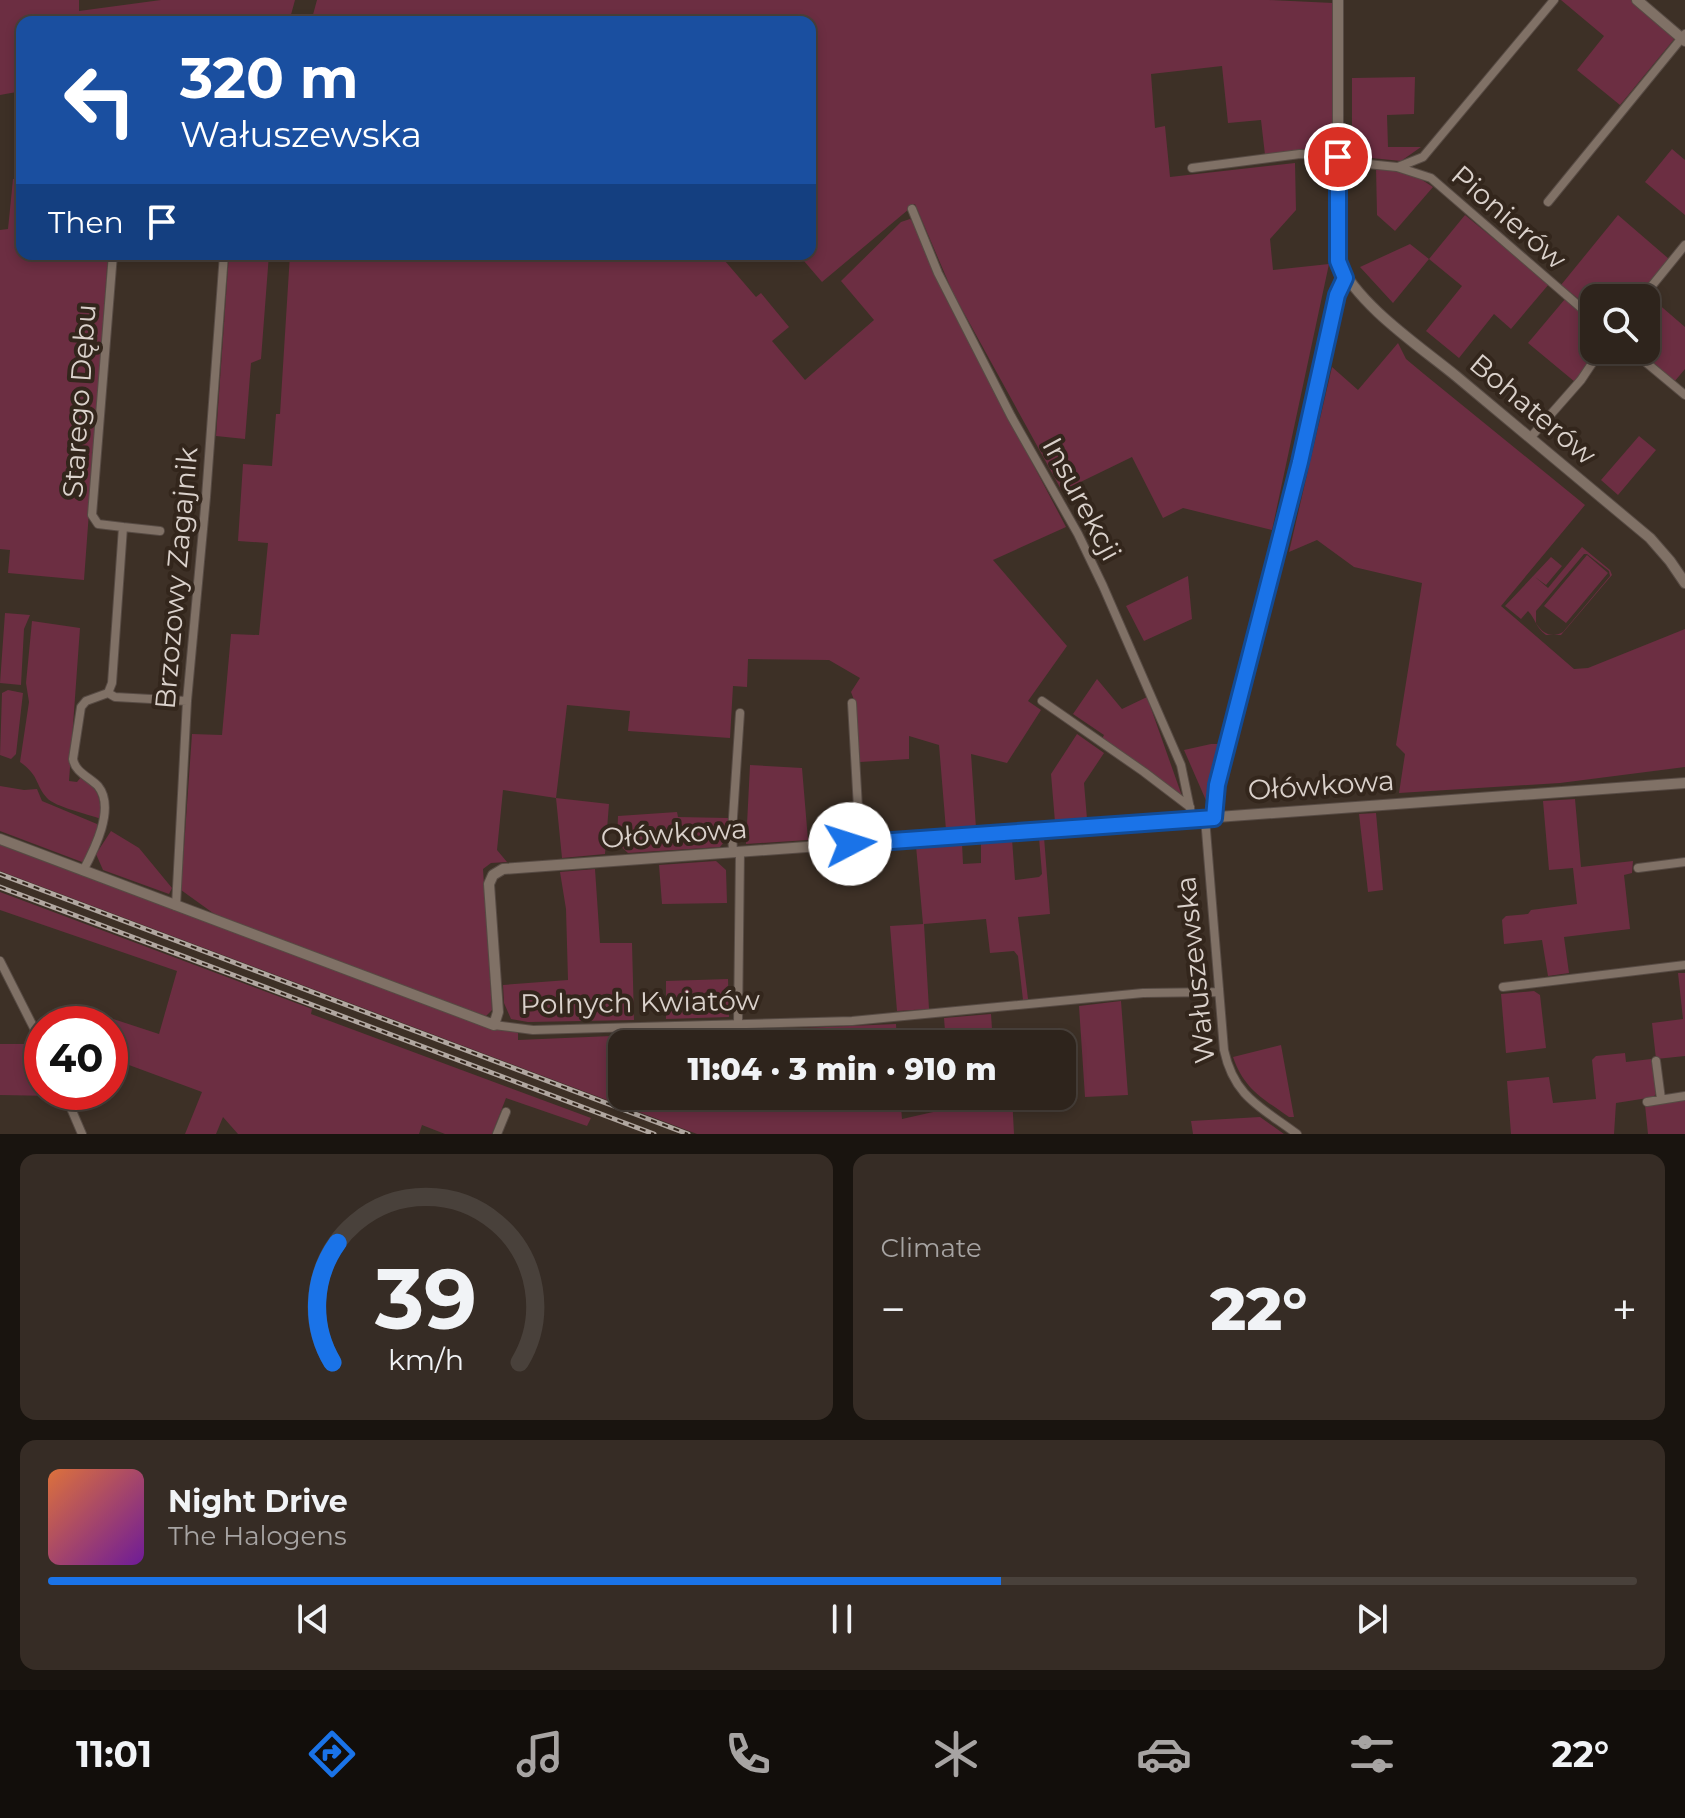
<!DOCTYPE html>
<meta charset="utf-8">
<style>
body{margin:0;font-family:Montserrat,sans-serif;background:#362c25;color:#f1f3f6;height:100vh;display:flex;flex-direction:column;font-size:30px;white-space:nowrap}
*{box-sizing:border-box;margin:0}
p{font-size:26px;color:#a7a4a3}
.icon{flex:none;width:44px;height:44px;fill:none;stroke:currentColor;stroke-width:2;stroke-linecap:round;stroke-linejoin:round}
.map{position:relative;height:1134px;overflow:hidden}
.sheet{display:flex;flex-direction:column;gap:20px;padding:20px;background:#19140f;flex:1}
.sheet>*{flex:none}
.banner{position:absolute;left:16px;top:16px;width:800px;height:244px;border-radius:16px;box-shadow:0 4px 12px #0003,0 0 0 2px #49413b;background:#1a4fa0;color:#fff;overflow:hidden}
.tools{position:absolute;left:1580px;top:284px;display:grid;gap:16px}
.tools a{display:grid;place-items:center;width:80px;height:80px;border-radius:16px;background:#2e241c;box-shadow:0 4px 12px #0003,0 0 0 2px #49413b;font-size:40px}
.speed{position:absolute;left:24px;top:1006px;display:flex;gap:16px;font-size:40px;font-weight:700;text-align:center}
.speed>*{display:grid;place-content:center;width:104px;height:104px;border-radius:50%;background:#2e241c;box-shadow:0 4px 12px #0003,0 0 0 2px #49413b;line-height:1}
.speed .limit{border:12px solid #d22;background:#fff;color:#111}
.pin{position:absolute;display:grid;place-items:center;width:68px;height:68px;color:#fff;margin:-34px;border:4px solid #fff;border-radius:50%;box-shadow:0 2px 8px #0007}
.me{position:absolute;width:88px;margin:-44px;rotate:85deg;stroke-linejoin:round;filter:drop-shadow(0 0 6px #0008)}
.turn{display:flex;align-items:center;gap:28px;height:168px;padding:0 32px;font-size:36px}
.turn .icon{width:104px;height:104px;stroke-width:2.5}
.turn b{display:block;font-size:56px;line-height:68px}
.then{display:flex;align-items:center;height:76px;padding:0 32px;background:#0003;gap:16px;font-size:30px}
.big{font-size:60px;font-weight:800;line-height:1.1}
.sheet .card{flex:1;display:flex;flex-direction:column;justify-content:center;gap:12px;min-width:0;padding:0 28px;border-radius:16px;background:#362c25}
.sheet .dial{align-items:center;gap:0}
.dial svg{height:208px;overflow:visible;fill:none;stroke:#49413b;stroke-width:7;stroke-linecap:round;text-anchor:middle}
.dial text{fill:#f1f3f6;stroke:none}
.song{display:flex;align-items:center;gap:24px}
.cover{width:96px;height:96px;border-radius:12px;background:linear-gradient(135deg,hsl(20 70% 55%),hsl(280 70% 35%))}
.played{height:8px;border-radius:4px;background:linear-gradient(90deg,#1a73e8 60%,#49413b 60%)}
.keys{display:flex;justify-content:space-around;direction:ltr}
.heat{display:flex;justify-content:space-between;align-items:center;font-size:44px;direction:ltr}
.sheet .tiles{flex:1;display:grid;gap:20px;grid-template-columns:1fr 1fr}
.card:last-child{grid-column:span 2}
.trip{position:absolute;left:608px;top:1030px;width:468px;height:80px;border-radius:16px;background:#2e241c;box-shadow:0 4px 12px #0003,0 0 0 2px #49413b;font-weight:800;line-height:80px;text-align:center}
.menu{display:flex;height:128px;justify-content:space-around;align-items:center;background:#120e0b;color:#a7a4a3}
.menu .icon{width:56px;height:56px}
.menu .active{color:#1a73e8}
.menu b{font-size:36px;color:#f1f3f6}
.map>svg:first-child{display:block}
</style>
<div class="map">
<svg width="1685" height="1134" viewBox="0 0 1685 1134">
<rect width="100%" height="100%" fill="#3d3026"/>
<path fill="#6c2e42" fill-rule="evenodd" d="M0,0H79V11L161,0H295L289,22H22V91L0,95Z
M317,0H1269L1333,3V135L1330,153L1265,155L1261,120L1228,123L1222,66L1151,74L1155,128L1165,126L1170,177L1295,163L1296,210L1270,239L1273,270L1329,264L1272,530L1183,508L1163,518L1132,457L1062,491L953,293L915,204L822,282L798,254H810V22H311Z
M1561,0H1631L1675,38L1620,105L1577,70L1604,36Z
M1415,77L1414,114L1387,115L1388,147H1421L1401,161L1352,156V78Z
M1672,149L1685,160V215L1645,182Z
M1376,166L1419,178L1433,187L1395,231L1377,215Z
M22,178V254H108L84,580L8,573L10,550L0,549V230L8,229L13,179Z
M1465,215L1549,284L1511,329L1494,314L1459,358L1426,331L1462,286L1429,259L1393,303L1360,267L1410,244L1429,259Z
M1618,215L1669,259L1637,298H1594V311L1561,285Z
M910,219L916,223L943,293L1066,527L993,560L1067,646L1028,701L1041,710L1007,763L971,754L976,828L946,830L939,745L909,736V759L860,762L856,705L851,692L860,678L829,660L748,659L747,687L733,686L730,738L628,731L630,711L567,705L556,798L609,804L605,854L562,858L556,798L503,790L497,850L507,862L491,863L483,869L492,1010L486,1016L241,928L213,913L181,890L192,734L222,735L231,634L259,635L268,543L238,541L243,464L272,466L276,414H280L290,254H719L756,297L761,293L789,327L772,341L805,380L874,320L841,281L901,222Z
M229,254H269L261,359L251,363L245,439L216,436Z
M1649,296L1685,327V369L1674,382L1636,350H1646V300Z
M1565,299L1594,323V350H1598L1575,382L1528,343Z
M1398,343L1406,359L1424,374L1585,505L1501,606L1574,669L1588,668L1685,629V767L1560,783L1399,793L1405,754L1396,745L1422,583L1354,567L1317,540L1289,552L1332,367L1358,390Z
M1639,436L1656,450L1618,495L1601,480Z
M1582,547L1610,570L1612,575L1561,635H1546C1536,628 1535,618 1528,611L1521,619L1505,606L1551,557L1562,566L1546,585L1535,577L1548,588ZM1584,554H1587L1609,571L1610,576L1563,632C1552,639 1542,633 1536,623V611Z
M1587,555L1608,573L1566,623L1544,606Z
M1188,576L1192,619L1144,641L1126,606Z
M5,613L30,615L24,629L21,685L0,683Z
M32,621L80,628L69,781L77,782L81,777C100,791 100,796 101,819C88,814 55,807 47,798C35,785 40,776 20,762L29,702L26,683Z
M1097,679L1122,709L1147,697L1182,796L1101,741L1104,735L1073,714Z
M8,690L23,693L16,754L11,759L0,755L2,693Z
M1077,734L1104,753L1084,783L1087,819L1055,822L1051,774Z
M1211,744H1222L1208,805L1184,750Z
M750,765L802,768L808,840L746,844Z
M0,786L24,790L37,789L42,801L97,824L98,830L85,859L82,862L0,831Z
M1575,799L1581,867L1633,861L1632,873L1624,875L1630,929L1564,937L1569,973L1548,976L1542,940L1504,944L1502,920L1506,916L1528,914L1531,910L1577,904L1573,868L1549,870L1543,801Z
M677,812L678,817L728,818L727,838L720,847L628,853L617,843L618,816Z
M1376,813L1383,890L1368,892L1359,814Z
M111,831L139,848L172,888L169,894L103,870L96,854Z
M1044,837L1050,914L1018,917L1028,999L1023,1000L1018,956L1014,951L990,953L986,919L924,924L929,1009L897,1011L890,926L923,924L916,846L962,843L963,864L981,863V842L1012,839L1015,880L1039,877L1042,874L1039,838Z
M0,845L486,1027L518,1032V1040L896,1024L897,1044H622V1096H900L902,1119L951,1108L950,1096H1012L1014,1134H697L0,871Z
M716,861L726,870L727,903L662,904L659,865Z
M595,869L600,943H632L634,1020L528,1022L511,1019L504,1003L503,985L568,980L566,909L560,872Z
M0,892L312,1009L311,1014L591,1118L587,1126L506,1098L492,1134H445L422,1125L419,1134H238L223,1117L216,1134H185L202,1092L110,1058V1024H100L101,1015L159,1034L177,971L0,910Z
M1678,973H1685V1056L1656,1059L1652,1023L1683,1019Z
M728,979L729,1017L666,1019V981Z
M1534,991L1540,995L1546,1048L1506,1053L1501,994Z
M1121,1001L1128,1095L1085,1097L1079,1006Z
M991,1014L993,1044H946L944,1018Z
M0,1044H35L42,1063V1092H53L55,1096L0,1095Z
M1281,1045L1294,1117H1289C1262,1098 1244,1089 1233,1057Z
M1625,1053L1626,1062L1651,1059L1656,1093L1654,1097L1616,1103L1614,1134H1511L1507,1081L1549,1077L1553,1103L1596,1099L1592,1060L1596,1056Z
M1685,1100V1134H1648L1645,1105Z
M1260,1117L1284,1134H1193L1191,1121Z"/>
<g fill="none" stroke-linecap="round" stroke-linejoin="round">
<defs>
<path id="minor" d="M1338,161L1397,167L1431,178L1594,319
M1398,167L1423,157L1554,0
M1192,168L1300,154L1338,157
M1548,202L1685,34
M912,209L938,273L1011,416L1078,534L1103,586L1181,765L1192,818
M1642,298L1685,245
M1631,350L1685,395
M1530,438L1581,380L1601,350
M123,527L160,531
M108,693L115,697L187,701
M1042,701L1144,772L1190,807
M852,703L860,843
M1205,818L1224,1050C1234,1097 1261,1107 1297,1134
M1214,818L1217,785L1300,462L1337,295L1345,278
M733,852L732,832L740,713
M1638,868L1685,862
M83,871C94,850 116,808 98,786C89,777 75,772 73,759L81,707L86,701L108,693L112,683L123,527L98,524L92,515L113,254
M176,906L187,701L206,497L224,254
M0,961L42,1044
M1503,987L1685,965
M738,1024L740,851
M494,1025L533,1030L852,1021L1143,993L1218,992
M1656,1061L1661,1099
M64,1092L82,1134
M1647,1102L1685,1096
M497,1134L506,1112"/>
<path id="tertiary" d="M1338,0V261C1358,305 1418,345 1456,376C1520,430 1585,484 1650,538L1670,561L1685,583
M1637,0L1685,41
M0,839L494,1025L498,1012L489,884L493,875L503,869L1685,783"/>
</defs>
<use href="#minor" stroke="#574b44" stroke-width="10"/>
<use href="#tertiary" stroke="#574b44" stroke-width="12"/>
<use href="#minor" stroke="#807166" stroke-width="8"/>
<use href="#tertiary" stroke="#807166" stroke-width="10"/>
<defs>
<path id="rail" d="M0,874L688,1134
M0,887L654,1134"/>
</defs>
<use href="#rail" stroke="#b1a7a0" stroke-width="5"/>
<use href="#rail" stroke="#33261c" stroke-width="2" stroke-dasharray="6" stroke-linecap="butt"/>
</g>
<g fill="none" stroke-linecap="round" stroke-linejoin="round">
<defs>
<path id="route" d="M850,844L1214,818L1217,785L1300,462L1337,295L1345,278L1338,261V157"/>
</defs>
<use href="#route" stroke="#114b97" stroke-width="20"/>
<use href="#route" stroke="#1a73e8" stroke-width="14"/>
</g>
<g text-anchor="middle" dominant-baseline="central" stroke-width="8" stroke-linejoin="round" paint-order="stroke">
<g font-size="28" fill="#dad1cb" stroke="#33261c">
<text transform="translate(1509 217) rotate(41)">Pionierów</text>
<text transform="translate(79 401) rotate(-86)">Starego Dębu</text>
<text transform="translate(1533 409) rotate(40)">Bohaterów</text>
<text transform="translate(1082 499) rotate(62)">Insurekcji</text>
<text transform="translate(176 578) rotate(-85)">Brzozowy Zagajnik</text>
<text transform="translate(1321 785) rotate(-4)">Ołówkowa</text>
<text transform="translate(674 833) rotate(-4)">Ołówkowa</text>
<text transform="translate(1195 970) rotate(-96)">Wałuszewska</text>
<text transform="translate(640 1002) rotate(-1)">Polnych Kwiatów</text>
</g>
</g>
</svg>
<div class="tools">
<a><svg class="icon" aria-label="search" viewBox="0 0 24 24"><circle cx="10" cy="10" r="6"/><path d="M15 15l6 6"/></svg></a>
</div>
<div class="speed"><div class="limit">40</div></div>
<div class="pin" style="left:1338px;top:157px;background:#d93025"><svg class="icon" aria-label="arrive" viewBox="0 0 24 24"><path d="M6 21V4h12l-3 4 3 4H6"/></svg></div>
<svg class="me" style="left:850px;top:844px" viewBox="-20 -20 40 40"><circle r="19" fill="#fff"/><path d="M0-13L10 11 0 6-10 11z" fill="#1a73e8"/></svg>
<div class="trip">11:04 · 3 min · 910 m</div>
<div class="banner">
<div class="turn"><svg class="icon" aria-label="left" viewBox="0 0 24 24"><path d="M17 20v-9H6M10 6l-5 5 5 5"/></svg><div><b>320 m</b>Wałuszewska</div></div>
<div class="then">Then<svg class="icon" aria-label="arrive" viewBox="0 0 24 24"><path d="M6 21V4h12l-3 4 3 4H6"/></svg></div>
</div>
</div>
<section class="sheet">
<div class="tiles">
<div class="card dial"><svg viewBox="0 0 100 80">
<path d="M14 69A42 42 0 1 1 86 69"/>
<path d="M14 69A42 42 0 0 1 16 23" stroke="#1a73e8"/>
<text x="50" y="56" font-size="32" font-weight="700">39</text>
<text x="50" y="72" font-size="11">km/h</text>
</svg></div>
<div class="card"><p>Climate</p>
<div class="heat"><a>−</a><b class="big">22°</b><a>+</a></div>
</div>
<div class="card">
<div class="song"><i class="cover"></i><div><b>Night Drive</b><p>The Halogens</p></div></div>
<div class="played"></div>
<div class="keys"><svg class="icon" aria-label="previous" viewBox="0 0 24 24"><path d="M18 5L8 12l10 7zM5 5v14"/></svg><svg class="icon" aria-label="pause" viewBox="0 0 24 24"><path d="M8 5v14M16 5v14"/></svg><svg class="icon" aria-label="next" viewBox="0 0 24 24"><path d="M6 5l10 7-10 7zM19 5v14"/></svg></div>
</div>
</div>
</section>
<nav class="menu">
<b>11:01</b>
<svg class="icon active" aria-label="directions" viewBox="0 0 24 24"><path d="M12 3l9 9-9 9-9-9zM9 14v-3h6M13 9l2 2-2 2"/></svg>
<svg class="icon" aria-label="music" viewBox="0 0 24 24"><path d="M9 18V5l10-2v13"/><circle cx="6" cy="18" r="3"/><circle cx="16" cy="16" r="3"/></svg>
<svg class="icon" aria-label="phone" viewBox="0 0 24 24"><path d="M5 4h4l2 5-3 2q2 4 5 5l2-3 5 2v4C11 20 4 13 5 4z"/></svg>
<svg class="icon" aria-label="climate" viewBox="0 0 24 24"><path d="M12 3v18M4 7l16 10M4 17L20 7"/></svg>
<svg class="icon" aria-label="car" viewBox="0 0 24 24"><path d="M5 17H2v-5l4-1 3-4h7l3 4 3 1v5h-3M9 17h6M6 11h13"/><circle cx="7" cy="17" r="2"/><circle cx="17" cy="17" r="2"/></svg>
<svg class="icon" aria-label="filters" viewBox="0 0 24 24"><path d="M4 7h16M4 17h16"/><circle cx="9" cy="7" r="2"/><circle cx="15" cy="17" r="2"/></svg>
<b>22°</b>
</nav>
